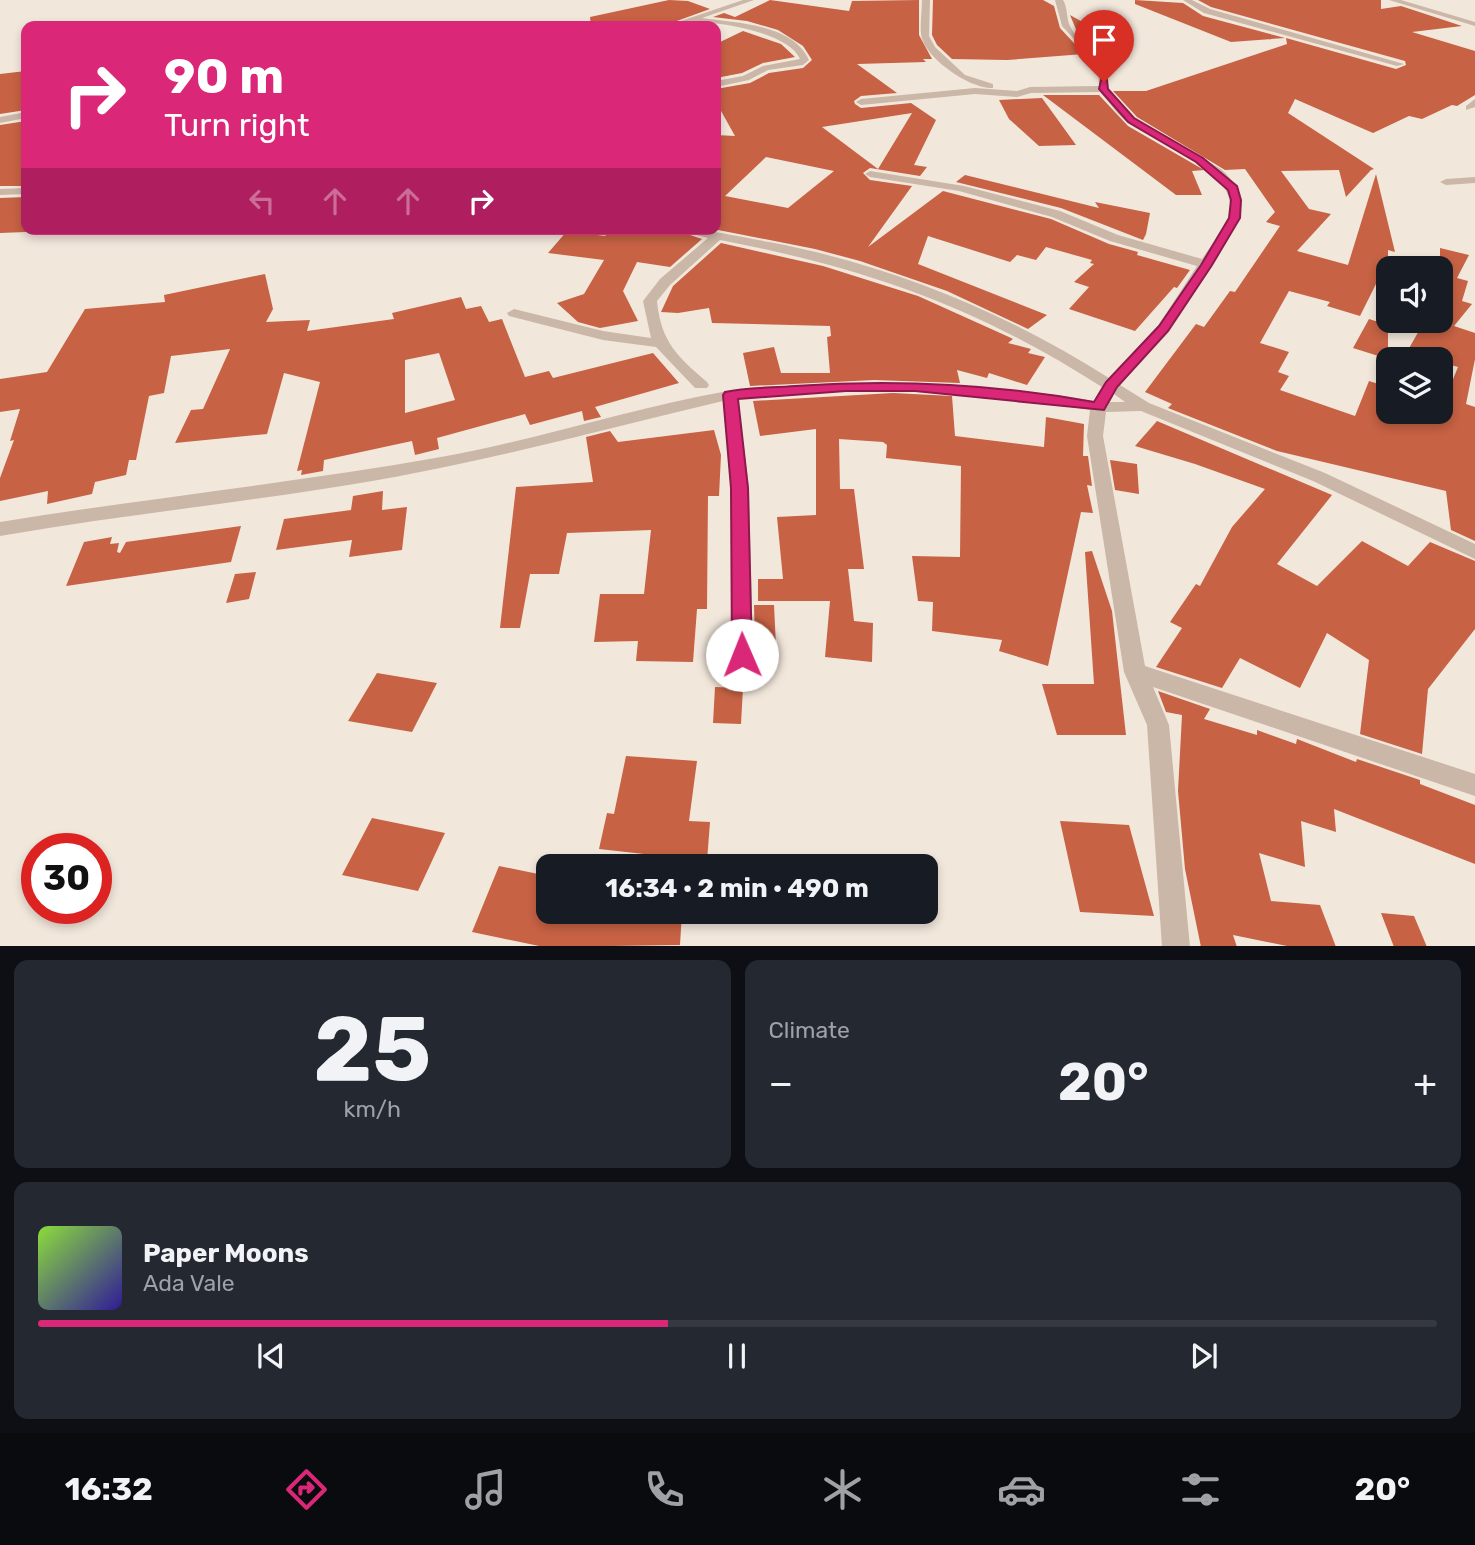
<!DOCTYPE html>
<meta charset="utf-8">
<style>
body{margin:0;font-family:Rubik,sans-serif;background:#242831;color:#f1f3f6;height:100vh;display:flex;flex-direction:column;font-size:26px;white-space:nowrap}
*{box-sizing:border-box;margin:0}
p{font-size:23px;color:#9ea1a6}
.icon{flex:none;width:38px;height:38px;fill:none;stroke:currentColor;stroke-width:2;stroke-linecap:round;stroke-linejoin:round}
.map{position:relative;height:946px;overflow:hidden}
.details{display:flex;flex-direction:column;gap:14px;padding:14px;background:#0d0f14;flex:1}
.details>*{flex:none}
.guide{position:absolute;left:21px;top:21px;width:700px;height:214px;border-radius:14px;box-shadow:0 4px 10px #0003;background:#db2777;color:#fff;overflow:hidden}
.buttons{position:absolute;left:1376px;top:256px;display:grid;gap:14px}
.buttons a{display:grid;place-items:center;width:77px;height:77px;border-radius:14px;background:#171b24;box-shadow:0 4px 10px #0003;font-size:35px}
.speed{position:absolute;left:21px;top:833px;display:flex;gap:14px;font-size:35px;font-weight:700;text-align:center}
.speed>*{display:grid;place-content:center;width:91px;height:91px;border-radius:50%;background:#171b24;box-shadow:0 4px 10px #0003;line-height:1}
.speed .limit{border:10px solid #d22;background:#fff;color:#111}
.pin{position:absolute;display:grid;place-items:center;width:60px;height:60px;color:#fff;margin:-72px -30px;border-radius:50% 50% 50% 0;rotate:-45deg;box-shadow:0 0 7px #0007}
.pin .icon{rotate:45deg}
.me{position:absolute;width:77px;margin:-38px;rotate:359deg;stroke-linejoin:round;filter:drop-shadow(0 0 5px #0008)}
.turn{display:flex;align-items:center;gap:24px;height:147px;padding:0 28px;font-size:32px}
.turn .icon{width:91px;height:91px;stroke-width:2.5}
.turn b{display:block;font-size:49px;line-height:60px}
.lanes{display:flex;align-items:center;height:66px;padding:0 28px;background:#0003;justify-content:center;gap:35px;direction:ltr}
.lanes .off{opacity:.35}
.big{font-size:52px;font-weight:700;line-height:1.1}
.details .tile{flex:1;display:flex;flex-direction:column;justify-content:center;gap:10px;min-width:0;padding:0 24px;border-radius:14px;background:#242831}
.details .dial{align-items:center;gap:0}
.dial b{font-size:91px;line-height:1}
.song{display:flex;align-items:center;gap:21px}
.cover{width:84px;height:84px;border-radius:10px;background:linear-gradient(135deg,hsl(90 70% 55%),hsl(250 70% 35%))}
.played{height:7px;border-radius:4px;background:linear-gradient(90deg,#db2777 45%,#363941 45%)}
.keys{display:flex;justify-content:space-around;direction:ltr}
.heat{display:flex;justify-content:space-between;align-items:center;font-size:38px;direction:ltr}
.details .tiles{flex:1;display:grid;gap:14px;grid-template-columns:1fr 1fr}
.tile:last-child{grid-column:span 2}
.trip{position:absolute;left:536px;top:854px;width:402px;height:70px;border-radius:14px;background:#171b24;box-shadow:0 4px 10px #0003;font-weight:700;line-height:70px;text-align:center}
.dock{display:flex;height:112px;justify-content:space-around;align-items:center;background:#090b0e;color:#9ea1a6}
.dock .icon{width:49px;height:49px}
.dock .selected{color:#db2777}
.dock b{font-size:32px;color:#f1f3f6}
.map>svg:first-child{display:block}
</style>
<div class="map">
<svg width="1475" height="947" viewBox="0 0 1475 947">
<rect width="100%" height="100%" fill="#f2e7db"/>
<path fill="#c76244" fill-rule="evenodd" d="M669,0L688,1L710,9L663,26H591L590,17Z
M770,0L849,11L852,1L919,0V35L932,59H923L926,62L857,64L897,93L861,96L854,101L855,104L861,108L911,103L936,120L914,165L927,167L920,176L870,168L863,173L870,180L912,186L868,247L943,191L1051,219L1109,244L1138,252L1137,255L1190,270L1177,288L1174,287L1135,331L1069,309L1089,287L1074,282L1094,264L1090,263L1092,260L1046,247L1036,260L1017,255L1010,262L928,236L918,264L1047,315L1028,329L947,291L860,261L815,249L713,229H716V135L735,136L716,102V89L750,83L769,73L803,68L812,60L803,46L778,30L747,21L713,17L724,13L735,17ZM912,113L878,169L822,127ZM766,157L834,171L788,208L725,196Z
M933,0H1043L1054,6L1060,28L1084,54L1007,60L952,59L937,45L932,35Z
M1135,0L1183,3L1203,16L1285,38L1231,42L1135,4Z
M1198,0H1381V9L1401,6L1462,26L1412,32L1475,51V95L1457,106L1452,105L1422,119L1409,116L1373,133L1295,99L1288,113L1374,169L1371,170L1346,197L1339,170L1281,171L1309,209L1331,214L1297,251L1348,265L1376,174L1395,252L1388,250V260L1360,316L1327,306L1330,302L1289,291L1260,343L1289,352L1278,372L1289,376L1280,390L1355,416L1369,381L1388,387V411H1440L1458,367L1440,362V359H1403L1425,320H1440V248L1469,255L1457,278L1468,281L1462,301L1472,304L1454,326L1475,333V359L1466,404L1475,407V541L1451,530L1446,491L1277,451L1168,408L1172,404L1145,392L1196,324L1204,327L1230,291L1235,292L1280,226L1266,222L1275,212L1245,169L1225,170L1137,117L1113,91H1146L1287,44L1286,38L1396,69L1406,65L1405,61L1211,7Z
M1070,15L1133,50L1100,53L1078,34Z
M743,31L781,44L795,57L763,63L742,73L716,78V44Z
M26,71V110L0,114V74Z
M1043,95H1099L1128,126L1204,170L1192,171L1202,195H1176Z
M1042,98L1076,145L1039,146L1009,119L999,100Z
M26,121V186H0V125Z
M965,175L1099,208L1095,202L1150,213L1146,234L1143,240L1061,208L956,182Z
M26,197V232L0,233V198Z
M612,229H672L702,239L670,267L637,262L623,291L638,321L600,328L578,322L557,303L584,294L604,260L548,253L567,231L605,236Z
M721,243L823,266L918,296L1009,337L1013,339L1008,343L1031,349L1028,353L1045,357L1027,385L989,373L987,378L957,370L960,383L874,380L750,386L743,353L774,347L781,373H830L827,337L831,336L830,326L712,323L709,308L678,313L661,312L673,286Z
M265,274L273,309L266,322L310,320L307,331L394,319L392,313L461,297L466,309L481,306L489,322L502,319L525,377L549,371L553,378L653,353L679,383L595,407L601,417L584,421L582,411L530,425L525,414L437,438L439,449L415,455L412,441L324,460L323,471L301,475L302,470L297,471L320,382L284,373L267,434L175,443L191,410L203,409L230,349L171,356L164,393L149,396L136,460H129L126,475L95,482L92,494L47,504L48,491L0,501V478L14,440L10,441L20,409L0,412V379L47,372L85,309L165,302L164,295ZM439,353L455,400L405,413V360Z
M1369,319L1388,325V359L1353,348Z
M893,393L952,396L955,436L1044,447L1046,417L1084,424L1083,456H1088L1092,486L1087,485L1093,513L1081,512L1048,666L999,651L1002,640L932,631L933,602L918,601L912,556L960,557L961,466L886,458L887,445L883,442L839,439L840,489H854L864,569H848L854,621L873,623L872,662L825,657L830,601H758V579H783L777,517L816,515V429L760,436L753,401Z
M1157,421L1332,495L1277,564L1317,586L1362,541L1408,566L1430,542L1475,561V629L1428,689L1422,754L1360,734L1369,660L1327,633L1300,688L1240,658L1222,688L1156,667L1182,628L1170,622L1196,584L1200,586L1232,527L1265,489L1195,464L1135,446Z
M714,430L721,455L719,496H708L707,609H697L693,662L636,661L638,641L594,642L600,594H644L651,530L567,533L559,574H530L520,628H500L516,487L593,482L586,437L610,431L618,442Z
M1110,460L1137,464L1139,494L1115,490Z
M383,491L382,510L407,507L402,550L349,557L352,540L276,550L284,519L351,510L353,496Z
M241,526L231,562L66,586L84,542L112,537L110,544L119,543L117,552L120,553L126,542Z
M1092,551L1112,611L1126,735H1057L1042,684H1094L1085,552Z
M256,572L249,599L226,603L235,574Z
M754,605H774L776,646H755Z
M377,673L437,683L412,732L348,721Z
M715,687L743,688L741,724L713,723Z
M1158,691L1210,709L1204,719L1257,735V730L1296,744L1297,739L1356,762L1357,759L1420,780V784L1475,805V864L1334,809L1336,832L1301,821L1305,867L1259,853L1271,901L1320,905L1336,947H1292L1233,935L1237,947H1201L1185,869L1178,791L1182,715L1166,712Z
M626,756L697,761L689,821L710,822L707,861L599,849L607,813L614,814Z
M372,818L445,833L418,891L342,875Z
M1060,821L1129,825L1154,916L1080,912Z
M499,866L548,876V912H682L680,945L544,947L472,932Z
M1381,913L1414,916L1427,947H1394Z"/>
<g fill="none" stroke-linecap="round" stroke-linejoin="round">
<path fill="#cab7a7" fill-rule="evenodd" d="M743,0H754L702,18C736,23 793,24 809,60L803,65L768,70L749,80L716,87V81L743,76L763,66L800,59C789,33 720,21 693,22C684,22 676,26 666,26Z
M922,0H930L929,36L935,47L965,75L993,84V88C970,89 924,58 921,34C920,23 922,11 922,0Z
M1055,0H1063C1068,8 1066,18 1070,26C1085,56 1110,44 1108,89L1135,119L1221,169C1259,204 1234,228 1212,263L1213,265L1169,332L1120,385L1149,403L1325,473L1475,544V559L1313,481L1141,411L1106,412L1103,436L1145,666L1475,774V796L1153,687L1169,725L1190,947H1162L1147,725L1124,672L1087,436L1090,410C1033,400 973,393 915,391C856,388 797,395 738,399L749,488L753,655L750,661L742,664L734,661L731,655V488L723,401C630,423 538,448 445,467C298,498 148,510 0,536V522C147,498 294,483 441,457C537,440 631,408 728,391C752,387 777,387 800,385C899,379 997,385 1094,401L1102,387C977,307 866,268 720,240L670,285L657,301C661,342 677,356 707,382L709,385L707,388H695L656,347L603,340L509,316L507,313L514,309L603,331L651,338L643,301L660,279L708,238L674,229C707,229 737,236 769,242C891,265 1005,312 1109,378L1158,326L1197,266L1110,241L1052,217L959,191L870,177L865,174L870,171L964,186L1060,211L1118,235L1202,259C1210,247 1223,232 1228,218C1245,172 1159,144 1130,124C1118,116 1110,103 1100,92L1031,93L1017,97L975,94L861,105L856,102L861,99L975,88L1017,91L1030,87L1099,86L1098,65L1062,26ZM1114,394L1125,402H1110Z
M1183,0H1192L1210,9L1404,64L1397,66L1204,13Z
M1389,0H1401L1475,22V26Z
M1475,99V107L1466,110V106Z
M26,112V118L0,123V117Z
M1475,177V183L1446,185L1440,182L1446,179Z
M26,188V194L0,195V189Z"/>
</g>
<path fill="#db2777" stroke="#8e194d" stroke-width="2" d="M1101,80H1107L1108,89L1134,118L1203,158L1237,186L1241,200L1240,218L1212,265L1168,331L1117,387L1104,410L915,391H846L738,399L748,488L752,655L749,661L742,663L735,661L732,655L731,488L723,395L725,392C747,387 772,388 795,386C895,379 995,384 1094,402L1106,382L1159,326L1201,265L1229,218L1231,200L1228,190L1196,162L1128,122L1099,89Z"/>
</svg>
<div class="buttons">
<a><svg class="icon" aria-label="sound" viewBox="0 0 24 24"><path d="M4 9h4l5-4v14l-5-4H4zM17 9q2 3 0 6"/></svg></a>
<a><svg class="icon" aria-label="layers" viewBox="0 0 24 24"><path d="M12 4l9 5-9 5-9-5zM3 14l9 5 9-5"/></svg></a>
</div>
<div class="speed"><div class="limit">30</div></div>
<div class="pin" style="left:1104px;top:82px;background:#d93025"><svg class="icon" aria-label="arrive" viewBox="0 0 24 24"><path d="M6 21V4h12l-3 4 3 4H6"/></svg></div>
<svg class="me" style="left:742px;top:655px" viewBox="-20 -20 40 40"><circle r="19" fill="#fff"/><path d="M0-13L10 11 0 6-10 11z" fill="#db2777"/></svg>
<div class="trip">16:34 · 2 min · 490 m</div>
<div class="guide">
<div class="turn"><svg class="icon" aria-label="right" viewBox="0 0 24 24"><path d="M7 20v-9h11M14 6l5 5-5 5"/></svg><div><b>90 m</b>Turn right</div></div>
<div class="lanes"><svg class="icon off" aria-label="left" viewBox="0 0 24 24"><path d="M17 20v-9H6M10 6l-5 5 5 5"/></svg><svg class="icon off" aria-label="ahead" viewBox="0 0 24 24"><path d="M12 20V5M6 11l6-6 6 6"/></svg><svg class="icon off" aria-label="ahead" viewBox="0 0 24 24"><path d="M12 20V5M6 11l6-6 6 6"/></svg><svg class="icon" aria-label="right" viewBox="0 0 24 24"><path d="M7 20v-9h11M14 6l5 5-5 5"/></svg></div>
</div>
</div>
<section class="details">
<div class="tiles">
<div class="tile dial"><b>25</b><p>km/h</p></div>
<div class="tile"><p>Climate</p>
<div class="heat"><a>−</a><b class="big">20°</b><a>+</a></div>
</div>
<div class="tile">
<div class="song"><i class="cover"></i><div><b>Paper Moons</b><p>Ada Vale</p></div></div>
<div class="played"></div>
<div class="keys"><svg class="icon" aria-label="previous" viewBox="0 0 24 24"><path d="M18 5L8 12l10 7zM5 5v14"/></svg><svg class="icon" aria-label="pause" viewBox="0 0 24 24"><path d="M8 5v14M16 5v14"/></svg><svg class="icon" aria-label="next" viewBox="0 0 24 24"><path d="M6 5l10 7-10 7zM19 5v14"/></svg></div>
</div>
</div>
</section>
<nav class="dock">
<b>16:32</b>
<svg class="icon selected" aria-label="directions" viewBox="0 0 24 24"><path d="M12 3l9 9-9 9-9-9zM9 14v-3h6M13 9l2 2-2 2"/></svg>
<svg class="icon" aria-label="music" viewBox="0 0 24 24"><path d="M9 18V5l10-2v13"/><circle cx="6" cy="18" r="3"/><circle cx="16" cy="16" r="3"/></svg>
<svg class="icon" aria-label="phone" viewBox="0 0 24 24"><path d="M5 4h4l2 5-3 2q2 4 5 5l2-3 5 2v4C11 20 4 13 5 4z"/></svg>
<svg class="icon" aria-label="climate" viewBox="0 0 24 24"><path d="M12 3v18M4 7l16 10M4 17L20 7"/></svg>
<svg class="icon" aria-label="car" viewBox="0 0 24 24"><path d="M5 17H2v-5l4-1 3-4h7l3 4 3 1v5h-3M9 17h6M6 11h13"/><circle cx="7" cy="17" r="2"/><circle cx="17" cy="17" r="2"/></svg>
<svg class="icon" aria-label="filters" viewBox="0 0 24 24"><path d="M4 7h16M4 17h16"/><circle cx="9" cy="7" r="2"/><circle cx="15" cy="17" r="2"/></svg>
<b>20°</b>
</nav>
